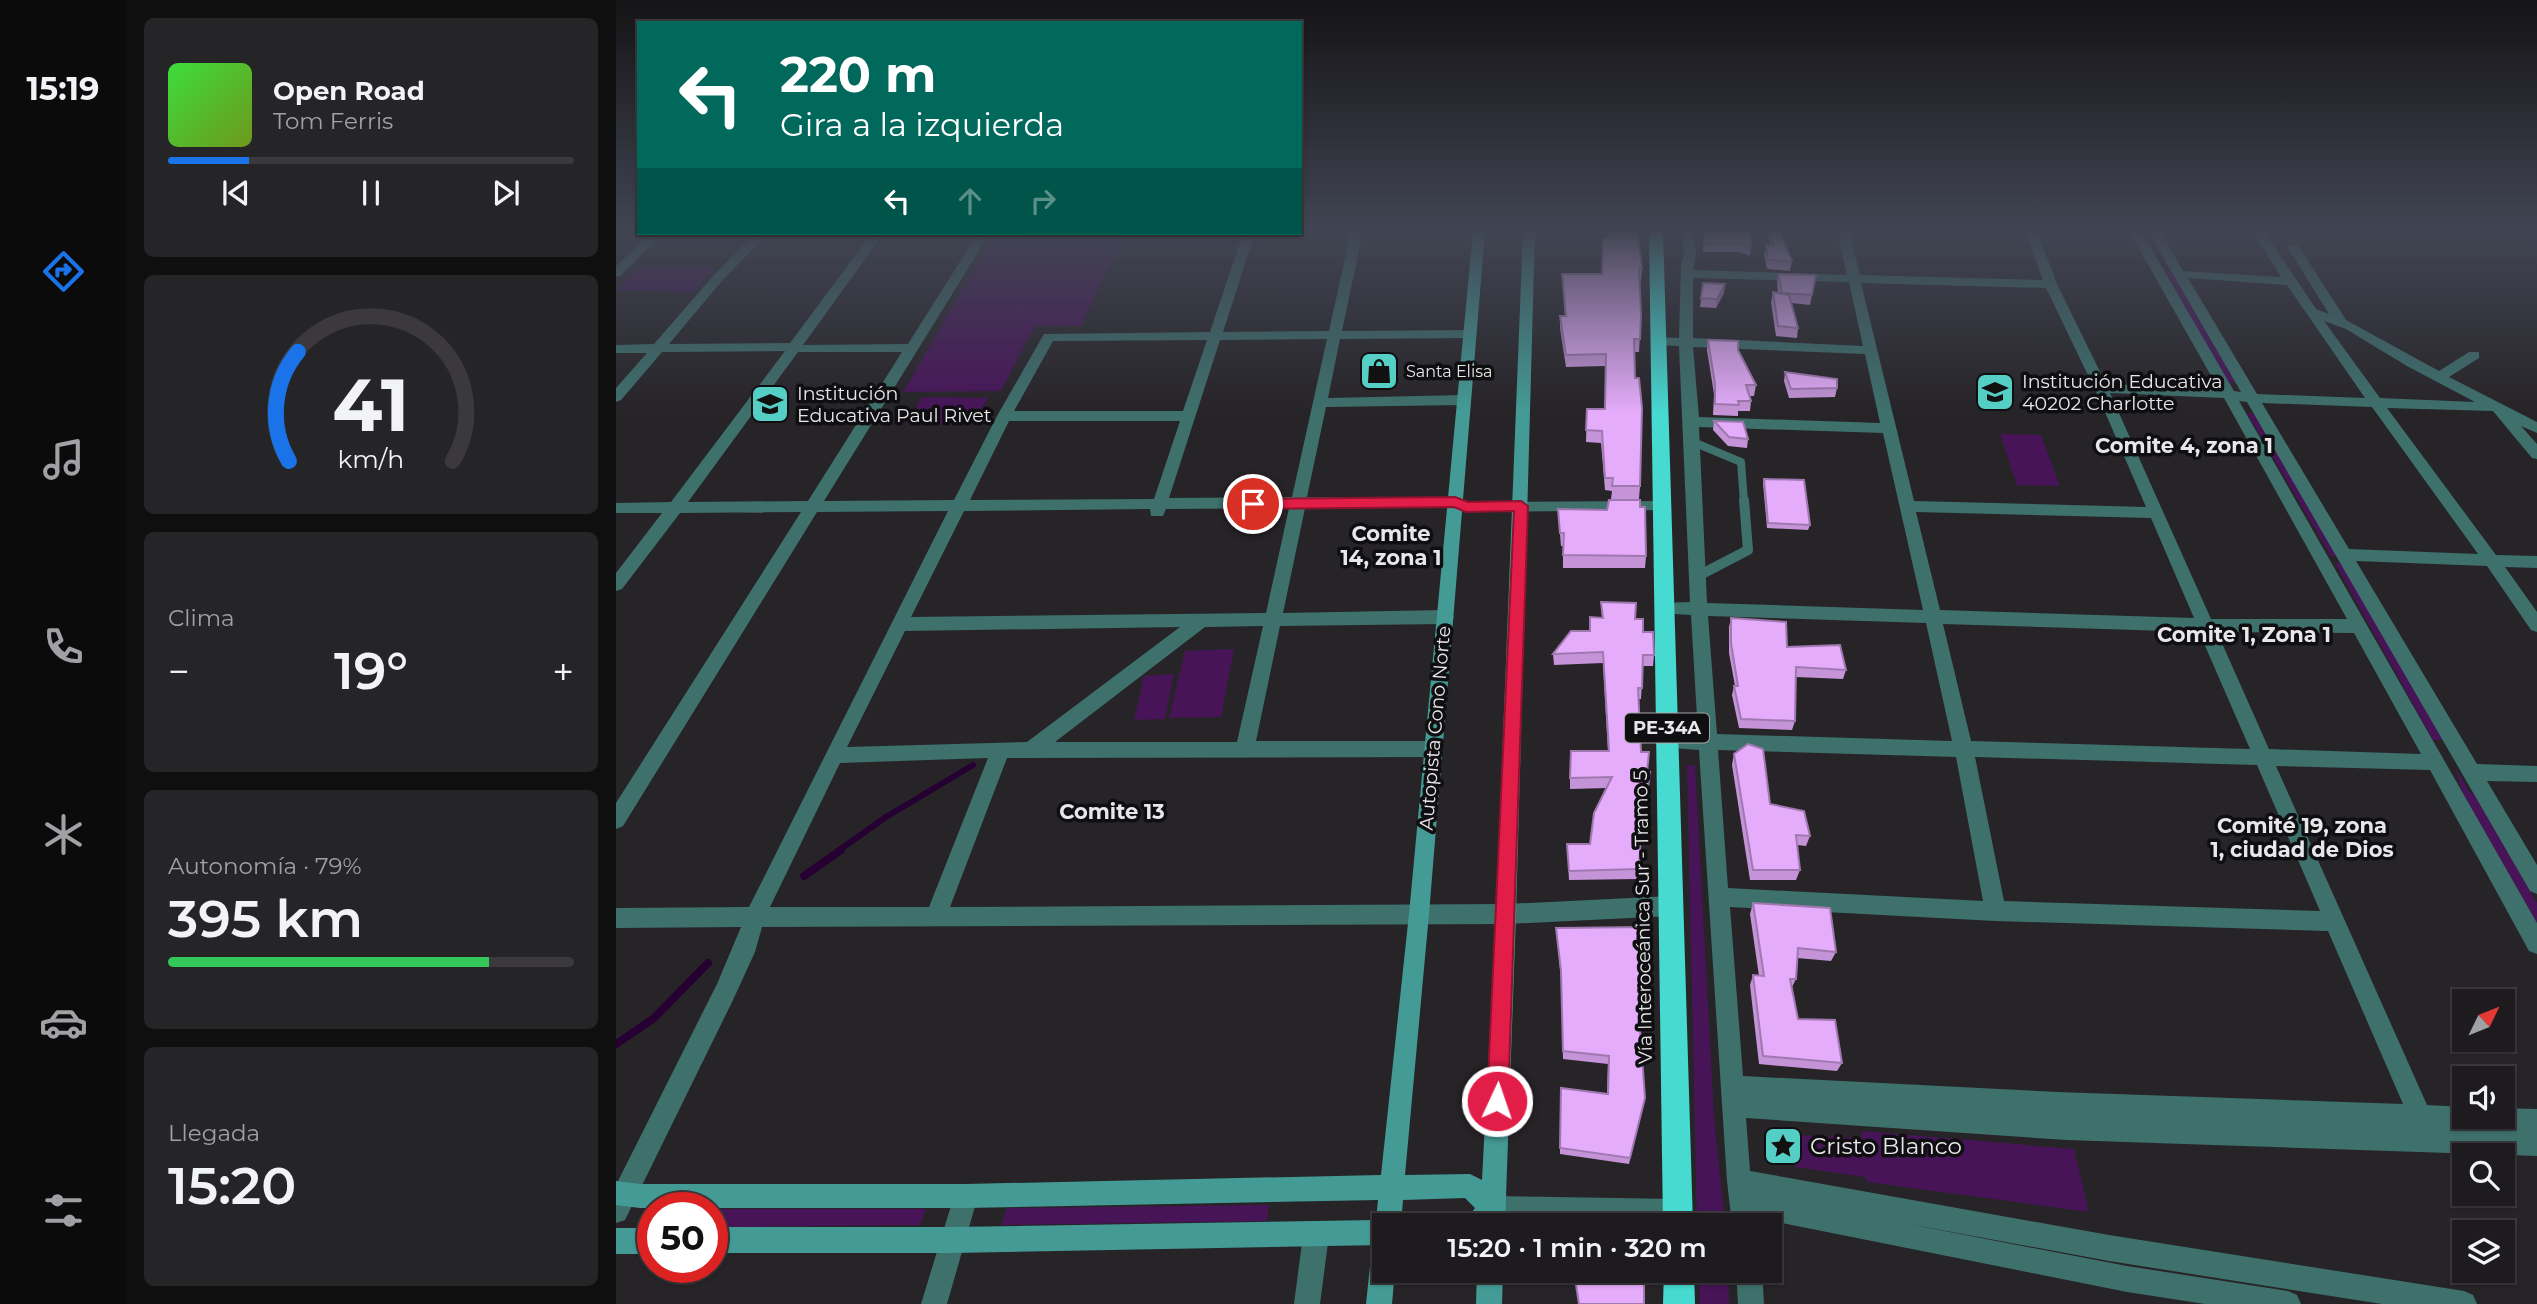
<!DOCTYPE html>
<html lang="es">
<meta charset="utf-8">
<style>
body{margin:0;font-family:Montserrat,sans-serif;background:#252427;color:#f1f3f6;height:100vh;display:flex;flex-direction:column;font-size:26px;white-space:nowrap}
*{box-sizing:border-box;margin:0}
p{font-size:23px;color:#a0a1a4}
.icon{flex:none;width:38px;height:38px;fill:none;stroke:currentColor;stroke-width:2;stroke-linecap:round;stroke-linejoin:round}
.map{position:relative;flex:1;overflow:hidden}
.details{display:flex;flex-direction:column;gap:18px;padding:18px;background:#100f10;width:490px}
.details>*{flex:none}
.top-card{position:absolute;left:21px;top:21px;width:665px;height:214px;border-radius:0px;box-shadow:0 2px 5px #0004,0 0 0 2px #3b393c;background:#00695c;color:#fff;overflow:hidden}
.needle{width:46px;rotate:47deg}
.controls{position:absolute;left:1836px;top:989px;display:grid;gap:14px}
.controls a{display:grid;place-items:center;width:63px;height:63px;border-radius:0px;background:#1d1b1e;box-shadow:0 2px 5px #0004,0 0 0 2px #3b393c;font-size:35px}
.speed{position:absolute;left:21px;top:1192px;display:flex;gap:14px;font-size:35px;font-weight:700;text-align:center}
.speed>*{display:grid;place-content:center;width:91px;height:91px;border-radius:50%;background:#1d1b1e;box-shadow:0 2px 5px #0004,0 0 0 2px #3b393c;line-height:1}
.speed .limit{border:10px solid #d22;background:#fff;color:#111}
.pin{position:absolute;display:grid;place-items:center;width:60px;height:60px;color:#fff;margin:-30px;border:4px solid #fff;border-radius:50%;box-shadow:0 2px 7px #0007}
.me{position:absolute;width:77px;margin:-38px;rotate:3deg;stroke-linejoin:round;filter:drop-shadow(0 0 5px #0008)}
.turn{display:flex;align-items:center;gap:24px;height:147px;padding:0 28px;font-size:32px}
.turn .icon{width:91px;height:91px;stroke-width:2.5}
.turn b{display:block;font-size:49px;line-height:60px}
.lanes{display:flex;align-items:center;height:66px;padding:0 28px;background:#0003;justify-content:center;gap:35px;direction:ltr}
.lanes .off{opacity:.35}
.big{font-size:52px;font-weight:600;line-height:1.1}
.details .tile{flex:1;display:flex;flex-direction:column;justify-content:center;gap:10px;min-width:0;padding:0 24px;border-radius:10px;background:#252427}
.details .dial{align-items:center;gap:0}
.dial svg{height:182px;overflow:visible;fill:none;stroke:#3b393c;stroke-width:7;stroke-linecap:round;text-anchor:middle}
.dial text{fill:#f1f3f6;stroke:none}
.song{display:flex;align-items:center;gap:21px}
.cover{width:84px;height:84px;border-radius:10px;background:linear-gradient(135deg,hsl(120 70% 55%),hsl(80 70% 35%))}
.played{height:7px;border-radius:4px;background:linear-gradient(90deg,#1a73e8 20%,#3b393c 20%)}
.keys{display:flex;justify-content:space-around;direction:ltr}
.heat{display:flex;justify-content:space-between;align-items:center;font-size:38px;direction:ltr}
.charge{height:10px;border-radius:5px;background:linear-gradient(90deg,#34c759 79%,#3b393c 0)}
.trip{position:absolute;left:756px;top:1213px;width:410px;height:70px;border-radius:0px;background:#1d1b1e;box-shadow:0 2px 5px #0004,0 0 0 2px #3b393c;font-weight:600;line-height:70px;text-align:center}
main{display:flex;flex:1;min-height:0}
.menu{display:flex;flex-direction:column;width:126px;justify-content:space-around;align-items:center;background:#0c0b0c;color:#a0a1a4}
.menu .icon{width:49px;height:49px}
.menu .on{color:#1a73e8}
.menu b{font-size:32px;color:#f1f3f6}
.map>svg:first-child{display:block}
</style>
<main>
<nav class="menu">
<b>15:19</b>
<svg class="icon on" aria-label="directions" viewBox="0 0 24 24"><path d="M12 3l9 9-9 9-9-9zM9 14v-3h6M13 9l2 2-2 2"/></svg>
<svg class="icon" aria-label="music" viewBox="0 0 24 24"><path d="M9 18V5l10-2v13"/><circle cx="6" cy="18" r="3"/><circle cx="16" cy="16" r="3"/></svg>
<svg class="icon" aria-label="phone" viewBox="0 0 24 24"><path d="M5 4h4l2 5-3 2q2 4 5 5l2-3 5 2v4C11 20 4 13 5 4z"/></svg>
<svg class="icon" aria-label="climate" viewBox="0 0 24 24"><path d="M12 3v18M4 7l16 10M4 17L20 7"/></svg>
<svg class="icon" aria-label="car" viewBox="0 0 24 24"><path d="M5 17H2v-5l4-1 3-4h7l3 4 3 1v5h-3M9 17h6M6 11h13"/><circle cx="7" cy="17" r="2"/><circle cx="17" cy="17" r="2"/></svg>
<svg class="icon" aria-label="filters" viewBox="0 0 24 24"><path d="M4 7h16M4 17h16"/><circle cx="9" cy="7" r="2"/><circle cx="15" cy="17" r="2"/></svg>
</nav>
<section class="details">
<div class="tile">
<div class="song"><i class="cover"></i><div><b>Open Road</b><p>Tom Ferris</p></div></div>
<div class="played"></div>
<div class="keys"><svg class="icon" aria-label="previous" viewBox="0 0 24 24"><path d="M18 5L8 12l10 7zM5 5v14"/></svg><svg class="icon" aria-label="pause" viewBox="0 0 24 24"><path d="M8 5v14M16 5v14"/></svg><svg class="icon" aria-label="next" viewBox="0 0 24 24"><path d="M6 5l10 7-10 7zM19 5v14"/></svg></div>
</div>
<div class="tile dial"><svg viewBox="0 0 100 80">
<path d="M14 69A42 42 0 1 1 86 69"/>
<path d="M14 69A42 42 0 0 1 18 21" stroke="#1a73e8"/>
<text x="50" y="56" font-size="32" font-weight="700">41</text>
<text x="50" y="72" font-size="11">km/h</text>
</svg></div>
<div class="tile"><p>Clima</p>
<div class="heat"><a>−</a><b class="big">19°</b><a>+</a></div>
</div>
<div class="tile"><p>Autonomía · 79%</p><b class="big">395 km</b><div class="charge"></div></div>
<div class="tile"><p>Llegada</p><b class="big">15:20</b></div>
</section>
<div class="map">
<svg width="1921" height="1304" viewBox="0 0 1921 1304">
<rect width="100%" height="100%" fill="#272428"/>
<path fill="#471458" d="M379,233H509L465,326H419L385,391L287,392Z
M22,267L99,268L76,292L0,290Z
M1549,271H1555L1619,382H1612Z
M306,397L372,398L358,424H290Z
M1631,413H1637L1722,556H1715Z
M1384,434L1425,435L1444,486L1401,485Z
M1719,563H1726L1827,740H1817Z
M618,649L605,717L553,718L569,651Z
M558,674L549,719L518,720L528,676Z
M1071,765H1079L1098,1117L1109,1225H1081Z
M1839,767L1853,791L1858,794L1921,903V923L1847,794Z
M1245,1131L1458,1149L1473,1212L1251,1182L1249,1177L1179,1167L1177,1135L1245,1138Z
M653,1205L651,1221L385,1225L391,1208Z
M96,1209H310L304,1225L96,1227Z
M1083,1271H1112L1113,1304H1084Z"/>
<g fill="none" stroke-linecap="round" stroke-linejoin="round">
<path stroke="#260033" stroke-width="6" d="M222,851L270,817L357,765"/>
<path stroke="#260033" stroke-width="8" d="M188,876L225,850
M0,1044L37,1019L92,963"/>
<path stroke="#3e706c" stroke-width="8" d="M1077,442L1125,462L1128,502"/>
<path stroke="#3e706c" stroke-width="10" d="M1082,576L1132,550L1128,500"/>
<path fill="#3e706c" fill-rule="evenodd" d="M735,231H747L726,331L854,330L861,334L854,338L724,339L712,398L847,395L854,400L847,405L710,407L691,497H839L852,502L1047,501L1055,506L1053,510L850,512L837,507L689,508L667,613L829,610L835,612L838,617L835,622L829,624L664,626L640,741H817L824,743L826,749L824,755L817,757L391,758L334,907L890,904L1055,896L1062,899L1065,906L1062,913L1055,916L890,924L146,927L139,952L117,1000L9,1220L0,1223V1185L101,984L125,927L0,928V908L133,907L332,511L201,512L7,826L0,829V803L185,512L64,513L6,589L0,591V573L46,513H0V503L55,502L169,351L46,352L5,400L0,402V388L31,353H0V345L38,344L97,276L139,233H152L105,282L53,344L174,343L256,233H268L187,345L292,344L362,233H374L208,501L338,500L381,416L428,334L594,332L627,233H639L607,332L713,331ZM711,339L676,497L553,498L604,340ZM591,340L567,411H398L437,341ZM182,352H286L192,501L72,502ZM393,421H564L538,499L354,500ZM673,508L650,613L295,617L348,511L534,509L535,516H547L550,509ZM647,626L621,742H439L589,627ZM564,627L411,742L231,747L289,631ZM372,758L313,907H154L224,763Z
M1065,231H1077L1080,255L1077,270L1231,275L1221,231H1233L1244,275L1427,280L1409,231H1421L1441,284L1490,384L1602,388L1513,231H1525L1618,391L1625,392L1532,231H1544L1567,271L1665,277L1636,231H1648L1700,309L1713,314L1672,248L1674,245H1682L1730,320L1823,371L1853,352H1863V358L1833,377L1921,422V433L1905,426L1921,444V459L1916,458L1877,411L1771,408L1880,555L1921,556V568L1889,567L1921,612V632L1915,630L1871,566L1740,561L1861,764L1921,766V782L1871,781L1921,865V894L1914,891L1631,402L1623,401L1921,923V954L1913,951L1814,770L1660,766L1811,1105L1848,1107V1116H1886V1108L1921,1109V1156L1450,1140L1130,1118L1134,1171L1493,1235L1848,1291L1857,1295L1861,1304H1766L1493,1261L1282,1222L1511,1266L1672,1291L1681,1295L1685,1304H1589L1511,1292L1141,1218L1142,1225H1116L1111,1181L1083,750L1044,747L1042,741L1044,735L1082,734L1075,615L1042,613L1040,608L1042,603L1074,602L1063,346L1041,345L1034,341L1041,337L1063,338L1065,264L1068,255ZM1077,278L1233,282L1247,346L1077,338ZM1572,278L1671,285L1749,398L1641,394ZM1245,283L1430,288L1482,396L1530,507L1298,501ZM1708,321L1730,329L1791,366L1859,402L1764,398ZM1077,347L1249,354L1264,423L1083,417ZM1494,393L1608,398L1731,619H1595ZM1646,403L1756,407L1862,554L1733,549ZM1083,427L1267,433L1307,610L1091,603ZM1300,512L1535,518L1578,618L1324,610ZM1092,616L1310,623L1336,741L1101,734ZM1327,624L1583,632L1634,749L1355,741ZM1601,632L1738,633L1805,754L1653,749ZM1102,750L1340,757L1367,901L1112,888ZM1359,757L1641,765L1704,911L1388,901ZM1114,907L1379,921L1712,931L1787,1104L1442,1092L1127,1076Z
M35,233H48L4,276L0,277V266Z
M350,1184L359,1187L362,1196L331,1304H305L338,1196L341,1187Z
M877,1196L1062,1199L1071,1202L1074,1211L1071,1220L1062,1223L877,1220L868,1217L865,1208L868,1199Z
M700,1222L709,1226L713,1235L704,1304H678L687,1235L691,1226Z
M1120,1270H1146L1148,1304H1122Z"/>
<path fill="#449b95" fill-rule="evenodd" d="M857,231H869L813,914L789,1175L854,1174L866,1180L880,914L907,231H919L900,914L889,1225H847L859,1208L849,1198L787,1200L785,1225H768V1270H779L776,1304H750L755,1257L759,1248L767,1245L337,1253H96V1227H337L760,1220L762,1200L350,1208H24L0,1205V1181L24,1184H350L765,1175L793,914Z
M0,1228H37V1254H0Z
M861,1270H887L886,1304H860Z"/>
<path fill="#46dad1" fill-rule="evenodd" d="M1033,231H1047L1077,1225H1047Z
M1048,1270H1078L1079,1304H1047Z"/>
</g>
<path fill="#c594d8" d="M991,231H1021L1026,269L1025,281H1023L1025,315L1023,352H1018L1024,486L1023,499H995L996,491L989,490L985,443L970,442L971,409H989V366L950,367L944,328V316H949L946,274H986L994,237Z
M1088,231H1134L1135,247L1134,256L1124,252H1087Z
M1153,231H1163L1176,261L1174,271L1151,269L1148,254L1150,245H1154L1152,236Z
M1162,274L1196,295L1194,305L1176,303L1182,328L1181,338L1160,336L1155,302L1157,292L1162,293L1161,283Z
M1087,283L1109,284L1108,293L1100,308L1084,307Z
M1092,340L1122,350L1140,385L1138,396H1134L1135,401L1134,411H1122V416L1097,415L1098,394L1091,350Z
M1169,372L1221,388L1219,397L1173,398L1168,381Z
M1098,421L1132,439L1131,448L1112,446L1097,430Z
M1148,479L1194,525L1192,530L1151,528L1147,483Z
M1024,507L1030,556L1029,568H947V546H945L942,509L991,510Z
M985,602L1019,619L1038,655L1037,666H1027L1025,699H1022L1025,752L1031,772V798L1024,800L1022,879L953,880L951,844H974L991,788L954,789V778L992,751L987,663L938,665L937,654L973,631L986,618Z
M1115,618L1171,647L1230,670L1227,679L1180,677L1179,721L1176,730L1123,728L1116,695L1118,686H1119L1113,653V627Z
M1118,754L1154,804L1194,836L1190,846L1181,845L1184,870L1180,880H1134L1116,765Z
M1137,903L1220,952L1215,961L1181,958L1180,979L1176,987L1182,1019L1226,1063L1221,1071L1143,1064L1134,985L1137,975L1143,976L1134,914Z
M940,928L1024,1030L1027,1105L1013,1164L944,1154V1148L991,1094L992,1064L947,1059L945,979Z"/>
<path fill="#a078b0" d="M1109,284L1108,293L1100,308L1101,299Z
M1032,788L1031,798L1021,801L1022,791Z"/>
<path fill="#e5acfb" stroke="#a078b0" stroke-width="2" d="M997,231H1021L1026,269L1023,268L1025,315L1024,339H1018L1019,378H1023L1026,408L1024,486H996L997,478H989L986,431L970,430L971,409H989L990,354L950,355L944,316H950L946,274H986L987,238L1000,237Z
M1088,231H1134L1135,247L1125,243H1088Z
M1155,231H1163L1176,261L1152,260L1150,245H1157Z
M1162,274L1200,275L1196,295L1166,293Z
M1087,283L1109,284L1101,299L1085,298Z
M1157,292L1173,295L1182,328L1162,326Z
M1092,340L1122,341V350L1140,385H1130L1135,401H1122L1123,405L1099,404V384Z
M1169,372L1221,379V388L1175,389Z
M1098,421L1127,422L1132,439L1113,437Z
M1148,479L1188,480L1194,525L1152,523Z
M993,500H1024V507H1029L1030,556L947,555L948,533H944L942,509L991,510Z
M985,602L1020,603L1019,619H1027V632H1037L1038,655H1027L1026,688H1022L1025,752H1033L1031,772H1034L1032,788L1022,791L1026,814L1023,869L953,871L951,844H974L978,813L996,777L954,778L955,751H993L987,652L937,654L955,631H974V617L987,618Z
M1115,618L1170,622L1171,647L1224,645L1230,670L1180,667L1179,721L1125,719L1118,686H1122L1115,643Z
M1132,744L1147,749L1154,804L1188,811L1194,836L1180,835L1184,870H1137L1118,754Z
M1137,903L1214,908L1220,952L1182,948L1180,979H1174L1182,1019L1219,1020L1226,1063L1147,1056L1137,975L1148,976Z
M1029,927L1033,979L1024,1029L1029,1098L1014,1158L944,1148L945,1088L992,1094L993,1056L947,1051L945,971L940,928Z
M1028,1271V1304H963L958,1272Z"/>
<linearGradient id="sky" x2="0" y2="1"><stop stop-color="#151416"/><stop offset="0.56" stop-color="#414553"/><stop offset="1" stop-color="#414553" stop-opacity="0"/></linearGradient>
<rect width="1921" height="413" fill="url(#sky)"/>
<path fill="#e11d48" stroke="#92132f" stroke-width="2" d="M839,497L852,502L905,501L912,506L892,1101L889,1109L881,1112L874,1109L871,1101L898,511L850,512L838,507L637,509L630,504L637,499Z"/>
<defs>
<symbol id="shop-square" viewBox="-11 -11 22 22"><rect x="-9" y="-9" width="18" height="18" rx="4" fill="#55cec6" stroke="#0f0e10"/><path d="M-5-2.5h2.3a2.7 3.5 0 0 1 5.4 0H5L5.5 6h-11ZM-1.5-2.5h3a1.5 2.3 0 0 0-3 0Z" fill="#111"/></symbol>
<symbol id="school-square" viewBox="-11 -11 22 22"><rect x="-9" y="-9" width="18" height="18" rx="4" fill="#55cec6" stroke="#0f0e10"/><path d="M0-5L7-2L0 1L-7-2ZM-4 1L0 2.5L4 1V4Q0 6-4 4Z" fill="#111"/></symbol>
<symbol id="sight-square" viewBox="-11 -11 22 22"><rect x="-9" y="-9" width="18" height="18" rx="4" fill="#55cec6" stroke="#0f0e10"/><path d="M0-6L1.8-2.2L6-1.7L2.9 1.2L3.7 5.4L0 3.3L-3.7 5.4L-2.9 1.2L-6-1.7L-1.8-2.2Z" fill="#111"/></symbol>
</defs>
<g fill-rule="evenodd">
<use href="#shop-square" x="741" y="349" width="44" height="44"/>
<use href="#school-square" x="1357" y="370" width="44" height="44"/>
<use href="#school-square" x="132" y="382" width="44" height="44"/>
<use href="#sight-square" x="1145" y="1124" width="44" height="44"/>
</g>
<g text-anchor="middle" dominant-baseline="central" stroke-width="7" stroke-linejoin="round" paint-order="stroke">
<g font-size="16" fill="#e8e6e8" stroke="#0f0e10" text-anchor="start">
<text x="790" y="371">Santa Elisa</text>
</g>
<rect fill="#0f0e10" stroke="#a7a5a7" stroke-width="2" x="1009" y="713.5" width="84" height="29" rx="5"/>
<g font-size="18" font-weight="bold" fill="#e8e6e8">
<text x="1051" y="728">PE-34A</text>
</g>
<g font-size="19" fill="#e8e6e8" stroke="#0f0e10" text-anchor="start">
<text x="1406" y="381">Institución Educativa<tspan x="1406" dy="22">40202 Charlotte</tspan></text>
<text x="181" y="393">Institución<tspan x="181" dy="22">Educativa Paul Rivet</tspan></text>
</g>
<g font-size="19" fill="#e8e6e8" stroke="#0f0e10">
<text transform="translate(819 728) rotate(-85)">Autopista Cono Norte</text>
<text transform="translate(1027 917) rotate(-91)">Vía Interoceánica Sur - Tramo 5</text>
</g>
<g font-size="21" font-weight="bold" fill="#e8e6e8" stroke="#0f0e10">
<text x="1568" y="445">Comite 4, zona 1</text>
<text x="775" y="533">Comite<tspan x="775" dy="24">14, zona 1</tspan></text>
<text x="1628" y="634">Comite 1, Zona 1</text>
<text x="496" y="811">Comite 13</text>
<text x="1686" y="825">Comité 19, zona<tspan x="1686" dy="24">1, ciudad de Dios</tspan></text>
</g>
<g font-size="23" fill="#e8e6e8" stroke="#0f0e10" text-anchor="start">
<text x="1194" y="1146">Cristo Blanco</text>
</g>
</g>
</svg>
<div class="controls">
<a><svg class="needle" viewBox="-14 -14 28 28"><path d="M0-13l5 13h-10z" fill="#e53935"/><path d="M0 13l5-13h-10z" fill="#a0a1a4"/></svg></a>
<a><svg class="icon" aria-label="sound" viewBox="0 0 24 24"><path d="M4 9h4l5-4v14l-5-4H4zM17 9q2 3 0 6"/></svg></a>
<a><svg class="icon" aria-label="search" viewBox="0 0 24 24"><circle cx="10" cy="10" r="6"/><path d="M15 15l6 6"/></svg></a>
<a><svg class="icon" aria-label="layers" viewBox="0 0 24 24"><path d="M12 4l9 5-9 5-9-5zM3 14l9 5 9-5"/></svg></a>
</div>
<div class="speed"><div class="limit">50</div></div>
<div class="pin" style="left:637px;top:504px;background:#d93025"><svg class="icon" aria-label="arrive" viewBox="0 0 24 24"><path d="M6 21V4h12l-3 4 3 4H6"/></svg></div>
<svg class="me" style="left:881px;top:1101px" viewBox="-20 -20 40 40"><circle r="17" fill="#e11d48" stroke="#fff" stroke-width="3"/><path d="M0-11L8 9 0 5-8 9z" fill="#fff"/></svg>
<div class="trip">15:20 · 1 min · 320 m</div>
<div class="top-card">
<div class="turn"><svg class="icon" aria-label="left" viewBox="0 0 24 24"><path d="M17 20v-9H6M10 6l-5 5 5 5"/></svg><div><b>220 m</b>Gira a la izquierda</div></div>
<div class="lanes"><svg class="icon" aria-label="left" viewBox="0 0 24 24"><path d="M17 20v-9H6M10 6l-5 5 5 5"/></svg><svg class="icon off" aria-label="ahead" viewBox="0 0 24 24"><path d="M12 20V5M6 11l6-6 6 6"/></svg><svg class="icon off" aria-label="right" viewBox="0 0 24 24"><path d="M7 20v-9h11M14 6l5 5-5 5"/></svg></div>
</div>
</div>
</main>
